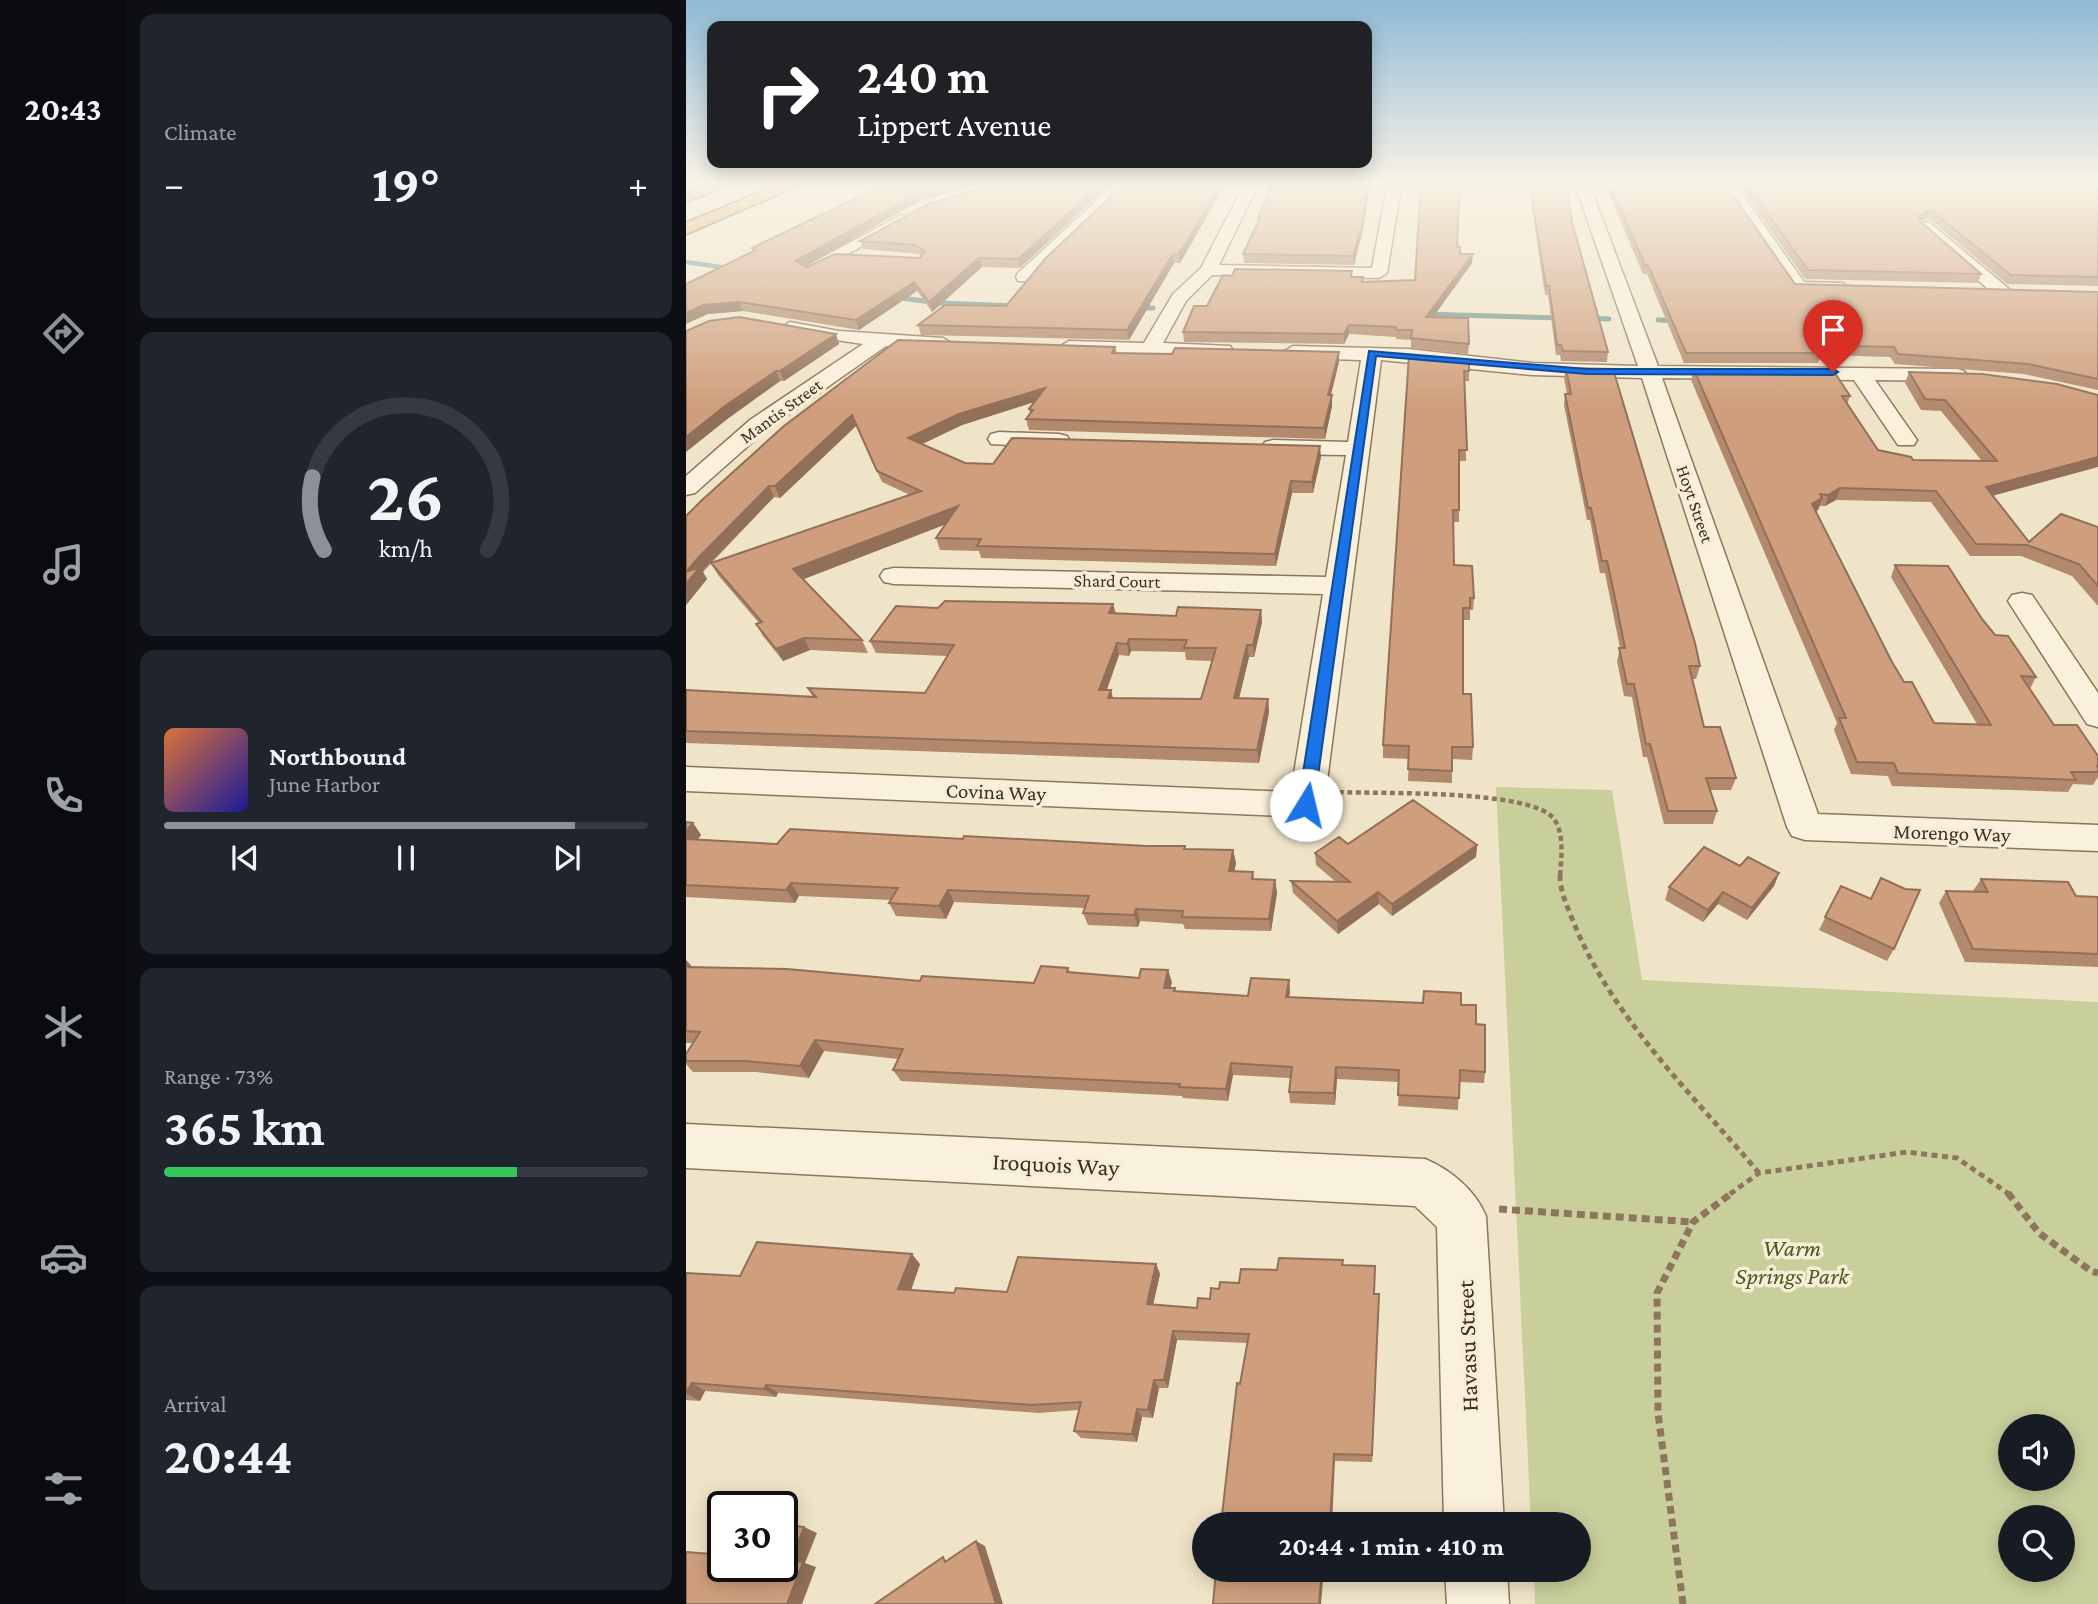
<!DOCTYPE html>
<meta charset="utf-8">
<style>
body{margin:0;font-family:"Crimson Pro",serif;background:#20242c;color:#f1f3f6;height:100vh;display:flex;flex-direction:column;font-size:26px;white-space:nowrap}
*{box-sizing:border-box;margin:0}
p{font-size:23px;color:#9ea1a6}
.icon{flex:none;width:38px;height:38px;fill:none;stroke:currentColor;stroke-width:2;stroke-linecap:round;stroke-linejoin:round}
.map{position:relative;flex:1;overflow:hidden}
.panel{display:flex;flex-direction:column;gap:14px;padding:14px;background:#0d0f14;width:560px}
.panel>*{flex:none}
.top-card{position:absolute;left:21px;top:21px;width:665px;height:147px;border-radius:14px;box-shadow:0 4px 18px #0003;background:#202124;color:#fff;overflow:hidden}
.fabs{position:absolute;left:1312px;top:1414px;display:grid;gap:14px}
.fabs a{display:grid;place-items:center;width:77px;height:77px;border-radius:50%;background:#171b24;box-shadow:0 4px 18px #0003;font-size:35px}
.speed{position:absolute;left:21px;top:1491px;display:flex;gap:14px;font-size:35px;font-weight:700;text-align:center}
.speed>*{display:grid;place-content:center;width:91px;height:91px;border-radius:50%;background:#171b24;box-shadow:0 4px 18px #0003;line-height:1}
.speed .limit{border:4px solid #111;border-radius:10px;background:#fff;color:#111}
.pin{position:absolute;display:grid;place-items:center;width:60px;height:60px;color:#fff;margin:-72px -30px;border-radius:50% 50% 50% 0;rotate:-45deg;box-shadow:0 0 7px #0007}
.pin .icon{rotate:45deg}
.me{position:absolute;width:77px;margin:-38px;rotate:9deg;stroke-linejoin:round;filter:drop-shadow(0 0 5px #0008)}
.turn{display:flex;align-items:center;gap:24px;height:147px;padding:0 35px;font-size:32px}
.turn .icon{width:91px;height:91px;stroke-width:2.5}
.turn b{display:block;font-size:49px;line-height:60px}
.big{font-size:52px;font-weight:700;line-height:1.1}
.panel .tile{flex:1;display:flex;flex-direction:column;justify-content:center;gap:10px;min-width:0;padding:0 24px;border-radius:14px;background:#20242c}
.panel .dial{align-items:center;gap:0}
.dial svg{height:182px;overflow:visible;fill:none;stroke:#363941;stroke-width:7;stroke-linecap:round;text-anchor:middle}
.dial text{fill:#f1f3f6;stroke:none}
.song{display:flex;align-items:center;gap:21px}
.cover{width:84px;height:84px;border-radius:10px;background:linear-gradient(135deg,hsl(20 70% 55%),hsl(240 70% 35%))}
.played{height:7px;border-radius:4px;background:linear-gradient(90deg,#8c9099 85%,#363941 85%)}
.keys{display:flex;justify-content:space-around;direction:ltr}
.heat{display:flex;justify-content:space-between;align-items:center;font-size:38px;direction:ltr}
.charge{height:10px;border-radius:5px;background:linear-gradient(90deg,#34c759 73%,#363941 0)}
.trip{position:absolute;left:506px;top:1512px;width:399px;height:70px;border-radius:35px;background:#171b24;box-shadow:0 4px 18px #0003;font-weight:700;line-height:70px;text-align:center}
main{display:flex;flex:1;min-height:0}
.dock{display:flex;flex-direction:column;width:126px;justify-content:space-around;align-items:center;background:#090b0e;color:#9ea1a6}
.dock .icon{width:49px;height:49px}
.dock .selected{color:#8c9099}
.dock b{font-size:32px;color:#f1f3f6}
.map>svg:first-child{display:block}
</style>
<main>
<nav class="dock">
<b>20:43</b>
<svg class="icon selected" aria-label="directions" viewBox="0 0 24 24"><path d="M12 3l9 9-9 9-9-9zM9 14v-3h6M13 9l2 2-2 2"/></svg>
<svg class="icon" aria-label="music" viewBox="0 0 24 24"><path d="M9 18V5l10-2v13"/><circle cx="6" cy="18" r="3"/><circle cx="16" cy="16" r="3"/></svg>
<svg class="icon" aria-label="phone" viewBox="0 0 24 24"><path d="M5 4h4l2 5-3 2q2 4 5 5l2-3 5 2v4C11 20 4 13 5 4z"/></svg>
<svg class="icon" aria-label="climate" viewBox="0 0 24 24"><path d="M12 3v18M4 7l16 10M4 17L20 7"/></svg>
<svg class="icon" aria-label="car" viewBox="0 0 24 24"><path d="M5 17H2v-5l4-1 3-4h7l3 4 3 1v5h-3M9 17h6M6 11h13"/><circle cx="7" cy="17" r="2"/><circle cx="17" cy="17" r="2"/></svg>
<svg class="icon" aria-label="filters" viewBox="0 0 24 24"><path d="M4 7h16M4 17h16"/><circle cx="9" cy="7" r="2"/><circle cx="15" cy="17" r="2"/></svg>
</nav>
<section class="panel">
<div class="tile"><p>Climate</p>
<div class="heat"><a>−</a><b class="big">19°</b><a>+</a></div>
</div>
<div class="tile dial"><svg viewBox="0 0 100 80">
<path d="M14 69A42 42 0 1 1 86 69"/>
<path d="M14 69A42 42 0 0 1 9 37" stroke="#8c9099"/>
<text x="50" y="56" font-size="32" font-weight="700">26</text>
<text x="50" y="72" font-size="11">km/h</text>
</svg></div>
<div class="tile">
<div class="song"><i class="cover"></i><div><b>Northbound</b><p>June Harbor</p></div></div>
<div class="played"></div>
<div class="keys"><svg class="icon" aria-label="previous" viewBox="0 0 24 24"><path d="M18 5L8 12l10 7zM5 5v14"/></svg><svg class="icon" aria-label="pause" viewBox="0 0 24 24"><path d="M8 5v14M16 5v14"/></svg><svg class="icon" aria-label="next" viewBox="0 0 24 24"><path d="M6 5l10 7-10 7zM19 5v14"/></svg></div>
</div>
<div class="tile"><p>Range · 73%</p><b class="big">365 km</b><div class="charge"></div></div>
<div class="tile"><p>Arrival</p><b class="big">20:44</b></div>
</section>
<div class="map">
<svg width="1412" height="1604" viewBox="0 0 1412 1604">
<rect width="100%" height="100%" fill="#f0e4c8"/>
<path fill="#c9cf9b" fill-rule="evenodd" d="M810,787L926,790L956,980L1412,1002V1604H849L848,1570H892V1524H845ZM1325,1426H1377V1479H1325ZM1325,1517H1377V1570H1325Z"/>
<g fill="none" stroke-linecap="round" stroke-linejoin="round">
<path stroke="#6f938a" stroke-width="4.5" d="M0,262L48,269"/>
<path stroke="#6f938a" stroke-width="5" d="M207,297L253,303L332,306
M449,308H467
M737,314L875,318
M901,318L923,319
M972,320L993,321"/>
<defs>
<path id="minor" d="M432,181H447L344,281H332L330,277L332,273Z
M560,181H574L533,265L686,268L702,181H716L701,273L693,278L526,275L500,301L477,343L544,346L547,350L537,356L376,351L373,347L383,341L458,343L487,294L515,268Z
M888,181H902L972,366L1271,369L1278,371L1281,375L1278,379L1271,381L1189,380L1231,440L1228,445H1212L1168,380L976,378L1132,814L1412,825V851L1119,840L1106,836L1101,827L956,378L846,375L695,360L638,805L632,814L620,817L0,791V767L605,792L637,594L208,584L198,582L194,576L198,570L208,568L640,577L660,455L587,454L579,452L576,447L579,442L587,440L662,442L675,360L607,358L597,352L607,346L722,349L846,363L952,366Z
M1033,181H1047L1118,282L1156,283L1165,288L1162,292L1107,291Z
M215,215L220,216L222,219L220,222L129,272L123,274L115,269Z
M1239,222L1244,223L1322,288L1325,292L1322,296H1310L1234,229L1232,226Z
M104,322L153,331L257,338L267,344L257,350L200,346L80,430L9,493L0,495V476L64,420L177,344L97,332L95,328Z
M313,432L373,434L381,436L384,441L381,446L373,448L305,444L302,439L305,434Z
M1336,593L1346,595L1412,693V727L1401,724L1322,601L1326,595Z
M0,1124L739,1159C765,1170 789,1190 800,1216L818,1524H758L751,1227L729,1206L0,1168Z
M759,1570H821L823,1604H761Z"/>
<path id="highway" d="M28,181H49L0,202V192Z
M102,181H122L0,234V223Z"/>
</defs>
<use href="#minor" stroke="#8d765c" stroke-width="3"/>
<use href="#highway" stroke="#5b4430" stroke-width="4"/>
<path stroke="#8d765c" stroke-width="4.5" stroke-dasharray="5 3.5" stroke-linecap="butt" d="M653,792C693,794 846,789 868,819C879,834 875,860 874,877"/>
<path stroke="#8d765c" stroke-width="5" stroke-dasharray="6 4.5" stroke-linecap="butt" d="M874,875C874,892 881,905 887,921C926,1018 1006,1094 1073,1173
M1044,1194L1073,1173L1221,1152L1271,1158L1323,1194"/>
<path stroke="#8d765c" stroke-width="7" stroke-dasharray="8 5" stroke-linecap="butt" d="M1322,1193L1353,1233L1405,1271L1412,1273
M813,1209L1007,1222
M997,1604L972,1413L971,1293L1007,1222L1046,1193"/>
<use href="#minor" fill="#faf1dc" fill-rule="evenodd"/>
<use href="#highway" fill="#e0a458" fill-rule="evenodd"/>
</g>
<path fill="#b2896c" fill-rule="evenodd" d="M321,181L334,268L296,267L246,312L231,291L173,330L57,311L22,314L67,251L66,248L233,201L119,266L121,267L234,258L235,256L232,254L177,249L174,241Z
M441,181H541L501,251L494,263H488L443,340L235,335L232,325L320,306Z
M584,181H688L687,192H683L677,229L668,265L558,263L557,254L573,222L572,218L584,188Z
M842,181H880L886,222L922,352L921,362L875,361L874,355H870L862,295H859Z
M921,181H1037L1109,284L1412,292V390L1338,374L1209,364L1204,357L1135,355L1132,363H998L961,274H957L920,187Z
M1054,181H1412V286L1321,284L1246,221L1240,219L1235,222L1295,274L1292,283L1119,279L1053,185Z
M771,247L774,254L786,263L747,317L783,344L782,354L725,348V340L710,339V337L663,334L658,344L498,342L497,332L521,306L666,277L677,282L729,280Z
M0,331L150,334L153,344L98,381H94L44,417Z
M429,347L431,353L653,362L645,395H646V406L639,439L343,430L340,419L344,414L343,409L348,402L276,425L236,444L279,463L307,464L635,457L627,493H606L590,566L295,558L293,551L254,550L250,538L260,524L117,579L176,640L182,653L124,650L97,661L77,636L70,624L73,623L32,575L25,563L224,495L196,482L170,426L94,498L88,497L17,572L21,579L0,605V516L98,426Z
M723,355L783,371V381H778L780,461H773V522H767L768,565L788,598L787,610H784V620H777V694L787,747L786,760L766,759V783L722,781L723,759L697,758V745Z
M880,368L1014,666L1010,679H1006L1018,727L1050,778L1045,790H1024L1031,811L1027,824H978L961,757H957L946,697L938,696L931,661L934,648L919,573H914L904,520H901L878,405L879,394H881L878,378Z
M1008,370L1164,396L1161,404L1192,450L1227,460L1296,461L1255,411L1235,410L1219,383L1223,372L1412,395L1307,496L1343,542L1412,527V606L1386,576L1335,556H1284L1245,502L1150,500L1139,506H1134L1132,510L1130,511L1206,662L1218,682L1248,723L1291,724L1205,577L1209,565L1296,619L1309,635L1350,677L1344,689L1368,725L1412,756V777L1407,785L1387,784L1382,792L1206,786L1202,776L1165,774L1148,730L1151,723L1005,380Z
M427,604L430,614L490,616L575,610L576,622L568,657H563L553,698L582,699L583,712L573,763L0,743V690L127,697L122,688L239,693L261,656L190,653L184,641L252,608ZM445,651L499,652L500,660L526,661L515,699H427L425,690H421L433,655L443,656Z
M0,822L7,823L15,835L12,839L91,844L277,839L460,846H499L500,849L547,850L550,863L548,872H567L568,879L589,880L591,893L585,931L499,929L497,924L454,921L452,927L402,925L397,913L399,908L268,902L260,919L210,916L203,903L205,900L113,896L109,903L0,897Z
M662,844L791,845L790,857L706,916L693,904L652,934L607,893L605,881L650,882L630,865L629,853Z
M1054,866L1093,873L1088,886L1061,920L1032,904L1017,922L979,900L983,887Z
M1195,878L1208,949L1201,961L1133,930L1155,886L1185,899Z
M1295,879L1390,896L1412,897V967L1279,962L1253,903L1260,891H1287Z
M0,960L6,967L234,981L348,983L382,968L384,972L486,982L484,988H489L490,991L562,996L603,980L604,992L603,997L775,1005L790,1024L799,1072L798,1083L773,1082L772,1110L712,1106L713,1082L651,1079L649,1105L604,1103L603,1092L604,1078L547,1075L542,1101L497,1098L496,1096L215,1081L207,1070L212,1059L138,1051L123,1078L70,1072H7L0,1064V1054L7,1043H0Z
M657,1260V1265L689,1266L688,1294H693L686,1462L649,1461L554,1384L561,1343L491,1340L482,1388H473L467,1418L456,1417L451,1442L395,1438L388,1431L393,1410L352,1413L92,1393L90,1397L19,1391L14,1401L0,1400V1273L54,1276L234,1264L225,1290L268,1293L321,1292L470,1264L474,1274L467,1305L511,1308L524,1299L533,1289L591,1270Z"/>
<path fill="#916f58" d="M276,181H306L233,201L113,270L109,261L231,194Z
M418,181H428L334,268L332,259Z
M536,181H541L494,263L492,254Z
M682,184L683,192L677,229L668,265L667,256Z
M1242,211L1240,219L1229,225L1232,217Z
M487,254L488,263L443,340L441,330Z
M787,254L786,263L740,327V317Z
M293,258L296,267L246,312L243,302Z
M228,282L231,291L173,330L170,320Z
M53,302L57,311L22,314L0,324V313L17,305Z
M663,325V334L658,344V334Z
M150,334L153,344L98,381L94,371Z
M653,352V362L642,406V395Z
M90,371L94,381L44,417L0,452V437L39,406Z
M359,388L361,398L276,425L226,449L222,438L273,414Z
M646,395V406L639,439L638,428Z
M166,415L170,426L94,498L89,486Z
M634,446L635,457L627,493L626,482Z
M1412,457V467L1295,499L1300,487Z
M605,481L606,493L590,566L589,554Z
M83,486L88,497L18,569L17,572L21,579L0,605V572L12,558Z
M1154,488L1150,500L1139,506L1142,495Z
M1136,498L1132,510L1122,515L1126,504Z
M272,506L276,518L113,581L107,569Z
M427,604L430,616L423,613Z
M575,610L576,622L568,657L567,645Z
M118,638L124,650L97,661L90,649Z
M443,639L445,651L443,656L441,644Z
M431,643L433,655L416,702L413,690Z
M561,645L563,657L550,711L548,698Z
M425,690L428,703L422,698Z
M582,699L583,712L573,763L571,750Z
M7,823L15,835L3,851L0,846V831Z
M791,845L790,857L706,916V904Z
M547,850L550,863L546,884L543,871Z
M1093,873L1088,886L1061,920L1066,908Z
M589,880L591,893L585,931L583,919Z
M105,883L113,896L109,903L100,890Z
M262,890L268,902L260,919L253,906Z
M692,892L693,904L652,934L651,921Z
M1037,892L1032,904L1017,922L1022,910Z
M450,909L454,921L452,927L448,915Z
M0,960L7,968L0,978Z
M482,970L486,982L481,1000L478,988Z
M603,980L604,992L601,1009L600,997Z
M129,1040L138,1051L123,1078L114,1066Z
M545,1063L547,1075L542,1101L540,1089Z
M650,1067L651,1079L649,1105L648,1093Z
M226,1254L234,1264L222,1299L212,1289Z
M470,1264L474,1274L465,1314L461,1304Z
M693,1294V1304L686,1462V1455Z
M487,1331L491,1340L482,1388L478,1380Z
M468,1380L473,1388L467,1418L462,1410Z
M6,1383L19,1391L14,1401L0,1393Z
M80,1385L92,1393L90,1397L78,1389Z
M451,1409L456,1417L451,1442L446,1434Z
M648,1454L649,1461L646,1524H644Z
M118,1527L131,1533L119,1563L130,1567L116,1604H101L105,1561Z
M290,1541L299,1546L317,1604H310Z
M636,1570H638L635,1604H633Z"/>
<path fill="#cf9f7d" stroke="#916f58" stroke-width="2" fill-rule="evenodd" d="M228,181H276L231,194L109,261L121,267L149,254L234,258L239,251L229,245L174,241L243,204L321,181H418L332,259L293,258L243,302L228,282L170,320L53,302L17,305L0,313V284L70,250L66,248L183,192Z
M441,181H536L500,243L492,254H487L441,330L232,325L259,305L320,306L359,259Z
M584,181H687L686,184H682L677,221L667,256L557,254L574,218H572L587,182Z
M735,181H774L771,247H774V254H787L740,317L782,318L783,344L725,338L726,330H710V327L663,325L658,334L497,332L508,306H521L537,275L546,276L549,269L666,271L665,277H677L676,282L729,280Z
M843,181H880L886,222L922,352L877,351L875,345H871L863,286H860Z
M922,181H1037L1109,284L1412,292V379L1342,364L1212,354L1208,347L1130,345L1135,353H1000L962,265H959Z
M1058,181H1412V277L1325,275L1248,213L1242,211L1232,217L1235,222L1295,274L1122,270Z
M53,317L150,334L94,371H90L39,406L0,437V331L23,321Z
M212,340L429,347L426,353L486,354L489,348L653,352L642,395H646L638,428L340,419L347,410L343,409L359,388L273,414L222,438L279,463L307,464L326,438L634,446L626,482L605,481L589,554L291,546L295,539L250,538L272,506L107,569L176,640L118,638L90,649L70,624L76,622L25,563L235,491L191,471L166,415L89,486H83L12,558L0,572L14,567L0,584V516L15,501L98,426Z
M723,355L783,361V371H778L781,450H773V510H767L768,565L786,566L788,598H784V608H777V694H785L787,747H766V771L722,769L723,746L697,745Z
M880,368L927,369L1009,643L1014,666H1003L1018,727H1034L1050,778H1020L1031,811H982L964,744H960L948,684H941L933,648H939L928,593L921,561H916L905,508H902L879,394H885Z
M1008,370H1147L1164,396H1156L1192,450L1225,457L1227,460L1311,461L1259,400L1239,399L1223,372L1296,374L1371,384L1412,395V457L1300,487L1343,542L1375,514L1412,527V586L1393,564L1341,545L1290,544L1250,491L1154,488L1142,495L1134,494L1136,498L1126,504L1206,662L1218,682H1226L1248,723L1305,725L1209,565L1262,566L1296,619L1309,635L1322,636L1350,677L1335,676L1368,725H1391L1412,756V766H1411L1412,768V772H1385L1390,780L1212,773L1208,763L1171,762L1153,718H1160Z
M259,601L427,604L423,613L490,616L492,607L575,610L567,645H561L548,698L582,699L571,750L0,731V690L130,697L122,688L239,693L268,645L184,641L210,606L252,608ZM443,639L501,640L498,648H530L515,699L422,698L425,690H413L431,643L441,644Z
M727,800L791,845L706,904L692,892L651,921L605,881L664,882L629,853L653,837L662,844Z
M0,822L7,823L0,831Z
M104,829L277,839L278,836L460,846H499L498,849L547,850L543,871L567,872L566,879L589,880L583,919L496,917L497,911L450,909L448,915L397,913L403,896L262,890L253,906L203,903L212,888L105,883L100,890L0,885V839L91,844Z
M1018,847L1054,866L1062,857L1093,873L1066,908L1037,892L1022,910L983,887Z
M1195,878L1219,889L1234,890L1208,949L1139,917L1155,886L1185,899Z
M1295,879L1382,882L1390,896L1412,897V954L1287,949L1260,891L1302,892Z
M355,966L382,968L381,972L453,978L455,969L482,970L478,988H489L488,991L562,996L565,978L603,980L600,997L737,1003L738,991L775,993V1005H790V1024L799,1025V1072L774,1070L773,1098L712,1095L713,1070L650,1067L648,1093L603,1092L606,1067L545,1063L540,1089L493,1087L494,1084L207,1070L217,1049L129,1040L114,1066L60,1061H0V1054L14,1032L0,1031V967L101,969L234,981L236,976L348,983Z
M71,1242L226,1254L212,1289L268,1293L270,1288L321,1292L332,1257L470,1264L461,1304L511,1308L512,1298L524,1299L525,1288L533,1289L534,1282L553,1283L555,1269L591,1270L593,1258L657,1260L656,1265L689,1266L688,1294H693L686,1455L648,1454L644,1524H535L551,1383L554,1384L563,1334L487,1331L478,1380H468L462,1410L451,1409L446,1434L388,1431L395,1402L345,1405L80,1385L78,1389L6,1383L0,1393V1273L54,1276Z
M96,1524L118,1527L105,1561L117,1562L101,1604H0V1552L26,1554L37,1530V1566H96Z
M290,1541L310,1604H189L257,1557L259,1562Z
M530,1570H636L633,1604H527Z"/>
<linearGradient id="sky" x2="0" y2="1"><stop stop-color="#8fbad6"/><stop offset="0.45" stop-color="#f8f3e6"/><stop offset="1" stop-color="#f8f3e6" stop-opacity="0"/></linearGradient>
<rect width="1412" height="406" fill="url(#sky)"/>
<path fill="#1a73e8" stroke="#114b97" stroke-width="2" d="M683,351L901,369H1147L1152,372L1147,375L901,374L690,356L628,805L620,810L612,805Z"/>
<g text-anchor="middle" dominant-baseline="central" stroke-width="7" stroke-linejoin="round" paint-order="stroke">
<g font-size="18" fill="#3d2e20" stroke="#f7eed8">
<text transform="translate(95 411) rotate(-36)">Mantis Street</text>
<text transform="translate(1009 504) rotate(71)">Hoyt Street</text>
<text transform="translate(431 581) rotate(1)">Shard Court</text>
</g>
<g font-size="21" fill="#3d2e20" stroke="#f7eed8">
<text transform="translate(310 792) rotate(2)">Covina Way</text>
<text transform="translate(1266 833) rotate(2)">Morengo Way</text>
</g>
<g font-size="24" fill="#3d2e20" stroke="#f7eed8">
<text transform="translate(370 1164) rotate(3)">Iroquois Way</text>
<text transform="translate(781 1346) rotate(-92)">Havasu Street</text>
</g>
<g font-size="24" font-style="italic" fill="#4d5a26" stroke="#f7eed8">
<text x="1106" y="1247">Warm<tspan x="1106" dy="28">Springs Park</tspan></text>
</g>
</g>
</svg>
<div class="fabs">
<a><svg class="icon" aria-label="sound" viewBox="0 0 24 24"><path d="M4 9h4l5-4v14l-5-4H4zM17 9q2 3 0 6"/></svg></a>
<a><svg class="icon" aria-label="search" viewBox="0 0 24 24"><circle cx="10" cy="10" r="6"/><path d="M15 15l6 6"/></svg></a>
</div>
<div class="speed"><div class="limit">30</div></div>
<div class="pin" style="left:1147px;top:372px;background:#d93025"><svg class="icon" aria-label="arrive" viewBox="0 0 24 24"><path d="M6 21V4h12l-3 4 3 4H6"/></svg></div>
<svg class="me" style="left:620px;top:805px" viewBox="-20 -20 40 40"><circle r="19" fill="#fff"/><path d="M0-13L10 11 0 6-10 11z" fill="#1a73e8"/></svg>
<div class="trip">20:44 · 1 min · 410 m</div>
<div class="top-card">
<div class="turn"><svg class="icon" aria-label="right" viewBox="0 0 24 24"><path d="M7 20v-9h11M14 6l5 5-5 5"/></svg><div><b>240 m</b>Lippert Avenue</div></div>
</div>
</div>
</main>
